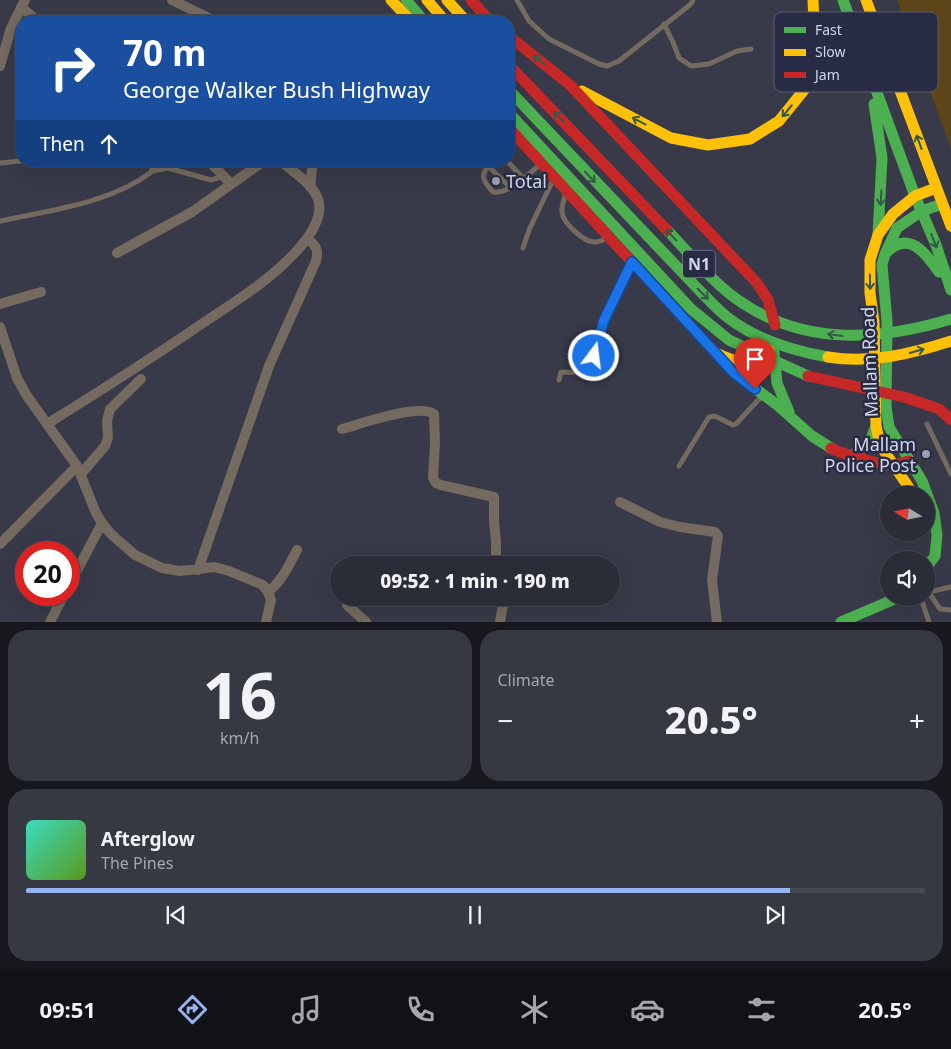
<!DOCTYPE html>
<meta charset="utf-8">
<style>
body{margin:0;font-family:"Noto Sans",sans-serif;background:#363842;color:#f1f3f6;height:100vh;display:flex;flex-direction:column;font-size:19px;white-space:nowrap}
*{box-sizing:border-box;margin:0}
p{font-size:16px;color:#a5a7ad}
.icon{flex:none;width:28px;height:28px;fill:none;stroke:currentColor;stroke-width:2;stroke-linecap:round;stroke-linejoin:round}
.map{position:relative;height:622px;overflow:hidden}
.details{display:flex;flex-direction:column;gap:8px;padding:8px;background:#17181e;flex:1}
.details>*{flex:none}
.hud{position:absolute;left:15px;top:15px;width:500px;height:152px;border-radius:20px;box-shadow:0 5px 20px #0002,0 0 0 1px #464852;background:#1a4fa0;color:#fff;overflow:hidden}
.needle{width:32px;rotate:280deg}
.controls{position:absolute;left:880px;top:486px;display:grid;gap:10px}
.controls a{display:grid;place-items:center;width:55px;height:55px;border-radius:50%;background:#2a2c37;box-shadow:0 5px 20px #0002,0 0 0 1px #464852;font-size:25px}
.speed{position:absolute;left:15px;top:541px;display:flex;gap:10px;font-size:25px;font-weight:700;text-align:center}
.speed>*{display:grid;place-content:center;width:65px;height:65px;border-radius:50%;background:#2a2c37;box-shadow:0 5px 20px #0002,0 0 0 1px #464852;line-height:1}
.speed .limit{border:8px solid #d22;background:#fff;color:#111}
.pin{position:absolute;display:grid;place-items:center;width:42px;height:42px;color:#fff;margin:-51px -21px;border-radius:50% 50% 50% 0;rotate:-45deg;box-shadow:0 0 5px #0007}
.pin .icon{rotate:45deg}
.me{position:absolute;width:55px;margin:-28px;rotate:15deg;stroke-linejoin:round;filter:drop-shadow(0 0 4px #0008)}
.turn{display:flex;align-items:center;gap:18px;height:105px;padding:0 25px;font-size:22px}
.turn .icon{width:65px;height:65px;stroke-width:2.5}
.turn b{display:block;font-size:35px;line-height:42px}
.then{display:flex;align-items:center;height:48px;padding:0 25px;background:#0003;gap:10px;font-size:19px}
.big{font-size:38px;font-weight:800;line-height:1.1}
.details .widget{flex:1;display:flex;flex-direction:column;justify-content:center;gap:8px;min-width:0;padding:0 18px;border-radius:20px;background:#363842}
.details .dial{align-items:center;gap:0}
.dial b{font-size:65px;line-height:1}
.song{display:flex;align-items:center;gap:15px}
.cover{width:60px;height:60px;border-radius:8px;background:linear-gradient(135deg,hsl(170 70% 55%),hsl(90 70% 35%))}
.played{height:5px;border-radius:2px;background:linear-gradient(90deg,#95b2f1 85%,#464852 85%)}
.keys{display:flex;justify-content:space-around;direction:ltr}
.heat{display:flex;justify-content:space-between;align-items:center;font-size:28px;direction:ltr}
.details .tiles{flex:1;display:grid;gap:8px;grid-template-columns:1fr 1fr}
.widget:last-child{grid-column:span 2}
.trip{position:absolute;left:330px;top:556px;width:290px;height:50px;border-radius:25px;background:#2a2c37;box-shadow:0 5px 20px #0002,0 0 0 1px #464852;font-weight:800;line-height:50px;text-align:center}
.tab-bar{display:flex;height:80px;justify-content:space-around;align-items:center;background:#111216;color:#a5a7ad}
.tab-bar .icon{width:35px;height:35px}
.tab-bar .current{color:#95b2f1}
.tab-bar b{font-size:22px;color:#f1f3f6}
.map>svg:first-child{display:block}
</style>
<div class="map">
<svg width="951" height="622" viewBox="0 0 951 622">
<rect width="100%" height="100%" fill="#383a49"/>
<path fill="#5e4419" d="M897,0H951V149Z"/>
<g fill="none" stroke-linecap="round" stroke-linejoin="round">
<path stroke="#746a5f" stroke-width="5" d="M517,0L529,21L549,39L599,64L607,66L619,61L691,4L693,0
M664,24L673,42L679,58L691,66L709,64L737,51L751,49
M492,161C480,175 481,179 493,192C510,194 528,174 541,164
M507,161L523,178
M0,163L21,161
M488,166L510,187
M153,171L168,168L211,180L224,176
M566,193C564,200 560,208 563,216C566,225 585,243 595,242C599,242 603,240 606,238
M0,221C52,210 109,204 153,171L148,161
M523,248L529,230L553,180
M559,380L561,372L587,373L590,371L603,320L631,265
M927,424L951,474
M679,466L709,417L715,416L733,425L736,424L761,397
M926,588L940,609L951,610
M929,592L951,587
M921,598L929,622"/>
<path stroke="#746a5f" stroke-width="10" d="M172,0L215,21
M21,7L38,21
M0,66L11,28L25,0
M209,161L231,184
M310,187L313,161
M117,253L192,212L264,161
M0,304L41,292
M0,327L17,378L27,396L77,466L96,513L102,523L111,534L135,555L162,568L180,571L214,567L229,571L263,585L268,592L271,600L266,622
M47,424C100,391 152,358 203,323C228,306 255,290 277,270C293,256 316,234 319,212C323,190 297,175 283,163L278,161
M342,429C360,424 419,403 434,414L435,443L433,478L436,483L441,485L494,497V522L496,541V565
M81,474L105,446L108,438L107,421L110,409L141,379
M620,502L660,522L680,527L715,532L718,536L712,580L717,622
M0,544L77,466
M198,570L269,366L316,261C319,249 316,246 307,238
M69,586L102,523
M268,592C282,581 289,565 297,550
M347,605L366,622
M50,622L64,595
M500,622L504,598"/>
<path stroke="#4caf50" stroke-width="11" d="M406,0L424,21
M843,0L915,196L936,245L951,290
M509,90L699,290C708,299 717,309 727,317C755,339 794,351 828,357
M874,104L882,158L878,235
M509,113L691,309L729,340L808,376
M667,230C690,254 715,286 744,304C808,346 881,340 951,319
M885,254C908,229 925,252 939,272
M664,297L734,373L776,404L812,436L831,448
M774,352L777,383L789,412
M851,456L869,444L876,426
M926,568L935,556L937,535L934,513L922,481L889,427L886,406L887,321L882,265L885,254L897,228L922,211L942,204
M841,622L897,598"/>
<path stroke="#ffc107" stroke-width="11" d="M391,0L411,21
M427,0L445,21
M447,0L466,21
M866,0L951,226
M582,91L671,138L708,145L750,139L779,121L804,90L815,47L813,0
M716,353C738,364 748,365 769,350
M828,357C870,364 911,354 951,341
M914,495L880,445L876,426L874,322L870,293V260L878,235L893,214L915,196L936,188"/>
<path stroke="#c62828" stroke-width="11" d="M471,0L490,21
M509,36L570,85L757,283L768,300L775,325
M509,65L667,230
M509,128L664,297
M808,376L904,397L939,409L951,420
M831,448C841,454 882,465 893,465C898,465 904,462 909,461"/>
</g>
<defs><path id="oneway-shaft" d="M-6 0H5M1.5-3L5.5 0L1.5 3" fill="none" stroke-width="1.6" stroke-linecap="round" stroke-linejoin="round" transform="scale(1.25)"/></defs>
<g stroke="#355948">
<use href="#oneway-shaft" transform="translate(539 60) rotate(-141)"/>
<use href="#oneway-shaft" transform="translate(787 111) rotate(130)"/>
<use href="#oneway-shaft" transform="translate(559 117) rotate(-134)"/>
<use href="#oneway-shaft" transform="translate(639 121) rotate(-152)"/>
<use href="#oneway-shaft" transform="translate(919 142) rotate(-110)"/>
<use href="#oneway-shaft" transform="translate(590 177) rotate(46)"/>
<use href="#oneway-shaft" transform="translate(881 198) rotate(93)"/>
<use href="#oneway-shaft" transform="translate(671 235) rotate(-134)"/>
<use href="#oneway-shaft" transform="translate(934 241) rotate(69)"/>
<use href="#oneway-shaft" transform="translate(870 282) rotate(89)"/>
<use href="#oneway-shaft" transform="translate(703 294) rotate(44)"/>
<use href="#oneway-shaft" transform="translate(835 335) rotate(-172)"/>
<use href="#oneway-shaft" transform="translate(917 351) rotate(-16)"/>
</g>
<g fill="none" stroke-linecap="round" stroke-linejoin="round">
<defs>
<path id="route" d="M594,356L604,320L632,262L734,373L755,389"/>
</defs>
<use href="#route" stroke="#114b97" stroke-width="12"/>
<use href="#route" stroke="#1a73e8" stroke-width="9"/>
</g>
<g fill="#9d9faf" stroke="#282b44" stroke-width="2">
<circle cx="496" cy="181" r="5"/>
<circle cx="926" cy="454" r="5"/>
</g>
<g text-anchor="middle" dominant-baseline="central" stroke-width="5" stroke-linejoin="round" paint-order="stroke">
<rect fill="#282b44" stroke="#a0a3b5" stroke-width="1" x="683" y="250.5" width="32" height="27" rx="4"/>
<g font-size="16" font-weight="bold" fill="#d3d6e6">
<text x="699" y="264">N1</text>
</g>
<g font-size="18" fill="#d3d6e6" stroke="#282b44" text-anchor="start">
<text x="506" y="181">Total</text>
<text x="916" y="444" text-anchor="end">Mallam<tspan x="916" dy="21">Police Post</tspan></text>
</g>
<g font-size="18" fill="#d3d6e6" stroke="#282b44">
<text transform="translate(869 362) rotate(-92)">Mallam Road</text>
</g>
</g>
<rect x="774" y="12" width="164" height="80" rx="8" fill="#282b44" stroke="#5b5e75" stroke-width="1"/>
<rect x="784" y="27" width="22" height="6" fill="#4caf50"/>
<rect x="784" y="49" width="22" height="7" fill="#ffc107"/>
<rect x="784" y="72" width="22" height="6" fill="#c62828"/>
<g font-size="14" fill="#d3d6e6">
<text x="815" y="35">Fast</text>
<text x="815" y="57">Slow</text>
<text x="815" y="80">Jam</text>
</g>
</svg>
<div class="controls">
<a><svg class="needle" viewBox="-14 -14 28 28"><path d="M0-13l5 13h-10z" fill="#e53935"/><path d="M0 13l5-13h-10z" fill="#a5a7ad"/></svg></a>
<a><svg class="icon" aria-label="sound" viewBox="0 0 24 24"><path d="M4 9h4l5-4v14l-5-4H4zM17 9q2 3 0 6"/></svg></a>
</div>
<div class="speed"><div class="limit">20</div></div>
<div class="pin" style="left:755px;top:389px;background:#d93025"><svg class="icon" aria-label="arrive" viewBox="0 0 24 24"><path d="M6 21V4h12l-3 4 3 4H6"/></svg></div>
<svg class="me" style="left:594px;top:356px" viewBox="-20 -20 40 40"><circle r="17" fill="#1a73e8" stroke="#fff" stroke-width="3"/><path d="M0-11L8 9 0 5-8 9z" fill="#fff"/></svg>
<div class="trip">09:52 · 1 min · 190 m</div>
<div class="hud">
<div class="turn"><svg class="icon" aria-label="right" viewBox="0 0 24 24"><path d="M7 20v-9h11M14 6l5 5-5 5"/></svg><div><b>70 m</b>George Walker Bush Highway</div></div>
<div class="then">Then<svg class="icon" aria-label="ahead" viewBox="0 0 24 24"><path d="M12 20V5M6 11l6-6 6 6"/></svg></div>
</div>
</div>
<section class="details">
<div class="tiles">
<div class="widget dial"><b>16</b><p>km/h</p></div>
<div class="widget"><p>Climate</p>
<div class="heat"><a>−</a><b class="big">20.5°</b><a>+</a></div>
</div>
<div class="widget">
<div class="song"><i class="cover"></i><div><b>Afterglow</b><p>The Pines</p></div></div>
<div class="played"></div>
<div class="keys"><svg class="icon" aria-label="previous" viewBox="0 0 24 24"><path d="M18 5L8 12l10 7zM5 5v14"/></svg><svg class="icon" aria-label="pause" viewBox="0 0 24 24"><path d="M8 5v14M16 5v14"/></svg><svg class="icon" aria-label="next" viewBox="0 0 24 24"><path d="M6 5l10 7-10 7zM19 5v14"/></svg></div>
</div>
</div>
</section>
<nav class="tab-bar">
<b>09:51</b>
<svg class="icon current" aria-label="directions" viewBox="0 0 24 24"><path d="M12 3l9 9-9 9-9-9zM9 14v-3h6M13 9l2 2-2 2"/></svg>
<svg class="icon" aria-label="music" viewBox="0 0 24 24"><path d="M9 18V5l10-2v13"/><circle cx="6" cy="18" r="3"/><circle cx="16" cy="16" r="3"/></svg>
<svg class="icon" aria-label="phone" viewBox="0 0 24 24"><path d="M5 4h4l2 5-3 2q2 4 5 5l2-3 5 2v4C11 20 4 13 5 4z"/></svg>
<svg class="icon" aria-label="climate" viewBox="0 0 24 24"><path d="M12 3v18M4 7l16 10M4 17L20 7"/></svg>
<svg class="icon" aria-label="car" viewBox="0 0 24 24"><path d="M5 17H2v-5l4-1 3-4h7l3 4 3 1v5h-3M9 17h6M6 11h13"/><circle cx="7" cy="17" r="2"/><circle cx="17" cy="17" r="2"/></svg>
<svg class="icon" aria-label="filters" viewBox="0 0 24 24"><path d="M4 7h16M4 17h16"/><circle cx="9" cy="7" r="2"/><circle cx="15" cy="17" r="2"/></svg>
<b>20.5°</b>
</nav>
